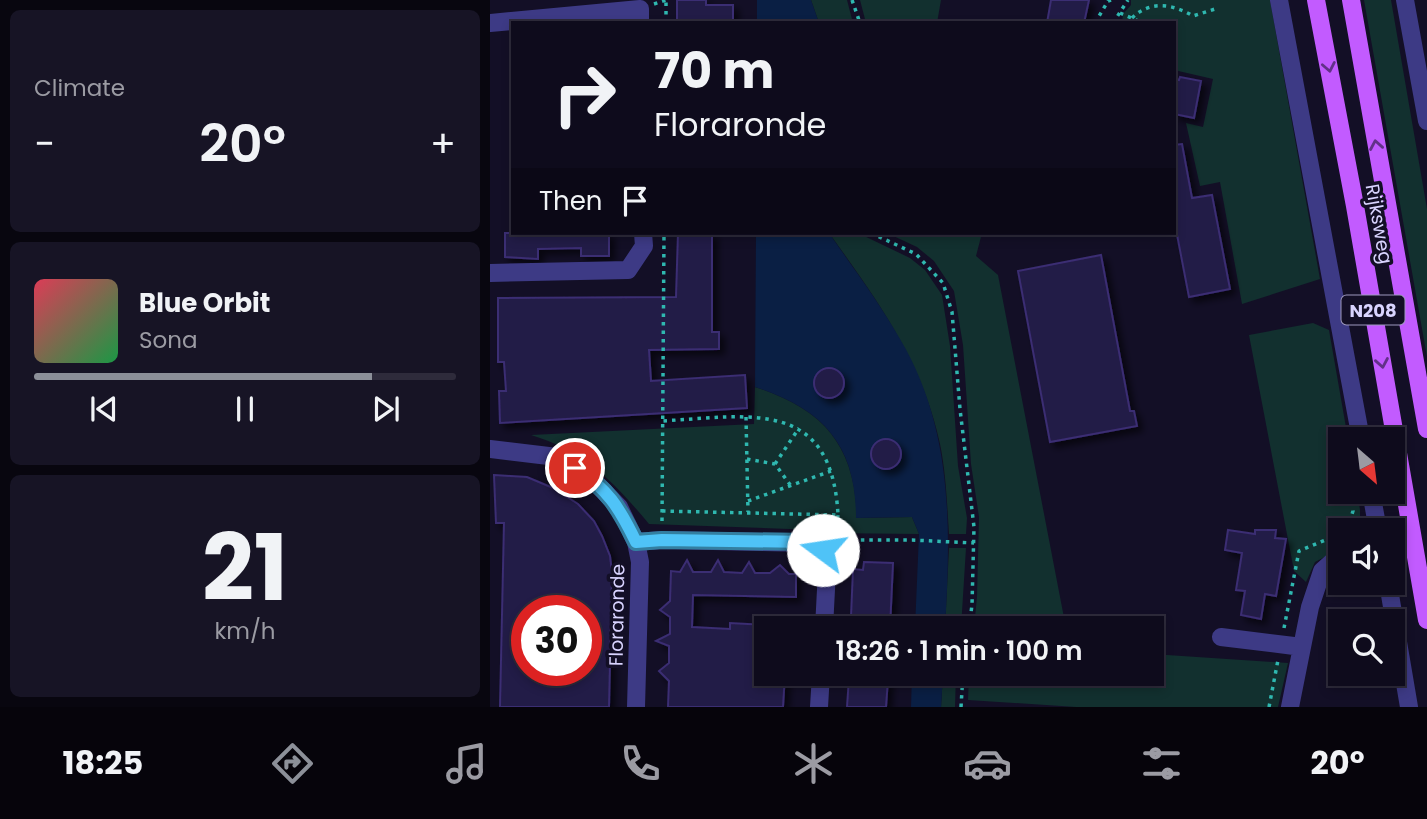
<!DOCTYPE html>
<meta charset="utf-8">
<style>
body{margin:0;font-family:Poppins,sans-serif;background:#171425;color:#f1f3f6;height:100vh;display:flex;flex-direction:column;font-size:26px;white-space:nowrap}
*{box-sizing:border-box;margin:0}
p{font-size:23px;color:#9b9ba3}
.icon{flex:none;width:38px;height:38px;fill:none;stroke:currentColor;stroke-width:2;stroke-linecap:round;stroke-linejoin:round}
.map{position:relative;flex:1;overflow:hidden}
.drawer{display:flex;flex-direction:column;gap:10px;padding:10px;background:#08060f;width:490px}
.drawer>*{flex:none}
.banner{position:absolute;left:21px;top:21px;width:665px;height:214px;border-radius:0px;box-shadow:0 4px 10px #0003,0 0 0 2px #2e2b3b;background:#0e0b1c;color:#f1f3f6;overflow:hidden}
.needle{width:46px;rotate:152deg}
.buttons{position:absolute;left:838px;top:427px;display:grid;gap:14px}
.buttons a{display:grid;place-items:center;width:77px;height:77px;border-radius:0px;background:#0e0b1c;box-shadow:0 4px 10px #0003,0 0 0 2px #2e2b3b;font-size:35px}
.speed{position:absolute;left:21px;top:595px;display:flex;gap:14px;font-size:35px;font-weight:700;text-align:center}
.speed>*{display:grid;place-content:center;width:91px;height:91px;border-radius:50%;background:#0e0b1c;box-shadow:0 4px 10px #0003,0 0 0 2px #2e2b3b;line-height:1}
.speed .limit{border:10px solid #d22;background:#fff;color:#111}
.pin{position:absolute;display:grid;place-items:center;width:60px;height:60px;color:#fff;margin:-30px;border:4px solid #fff;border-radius:50%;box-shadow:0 2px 7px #0007}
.me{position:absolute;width:77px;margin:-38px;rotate:284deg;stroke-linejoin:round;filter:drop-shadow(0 0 5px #0008)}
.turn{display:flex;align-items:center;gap:24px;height:147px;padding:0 28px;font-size:32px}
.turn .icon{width:91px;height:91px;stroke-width:2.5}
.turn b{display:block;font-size:49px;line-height:60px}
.then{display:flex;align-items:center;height:66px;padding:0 28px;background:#0003;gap:14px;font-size:26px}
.big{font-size:52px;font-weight:600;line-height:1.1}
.drawer .widget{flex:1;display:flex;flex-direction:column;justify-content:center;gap:10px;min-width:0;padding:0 24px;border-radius:10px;background:#171425}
.drawer .dial{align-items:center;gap:0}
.dial b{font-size:91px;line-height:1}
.song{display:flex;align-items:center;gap:21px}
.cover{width:84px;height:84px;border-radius:10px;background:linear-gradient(135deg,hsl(350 70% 55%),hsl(140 70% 35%))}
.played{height:7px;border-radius:4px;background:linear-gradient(90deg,#8c9099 80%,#2e2b3b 80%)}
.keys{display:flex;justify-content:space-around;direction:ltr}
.heat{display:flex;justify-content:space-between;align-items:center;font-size:38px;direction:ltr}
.trip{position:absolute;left:264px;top:616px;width:410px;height:70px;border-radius:0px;background:#0e0b1c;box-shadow:0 4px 10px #0003,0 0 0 2px #2e2b3b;font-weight:600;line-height:70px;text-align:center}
.menu{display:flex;height:112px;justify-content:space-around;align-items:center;background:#06040b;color:#9b9ba3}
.menu .icon{width:49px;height:49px}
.menu .on{color:#8c9099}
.menu b{font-size:32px;color:#f1f3f6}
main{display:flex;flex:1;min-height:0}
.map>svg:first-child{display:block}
</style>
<main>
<section class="drawer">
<div class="widget"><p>Climate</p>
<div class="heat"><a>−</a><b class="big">20°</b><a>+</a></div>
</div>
<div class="widget">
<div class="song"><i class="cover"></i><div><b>Blue Orbit</b><p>Sona</p></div></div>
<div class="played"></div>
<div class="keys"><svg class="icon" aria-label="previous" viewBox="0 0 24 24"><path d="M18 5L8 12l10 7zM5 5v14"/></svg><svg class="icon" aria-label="pause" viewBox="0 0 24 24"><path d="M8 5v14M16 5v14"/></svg><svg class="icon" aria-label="next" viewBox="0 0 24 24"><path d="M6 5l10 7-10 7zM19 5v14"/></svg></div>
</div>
<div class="widget dial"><b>21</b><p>km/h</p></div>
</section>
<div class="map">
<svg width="937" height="707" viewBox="0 0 937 707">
<defs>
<filter id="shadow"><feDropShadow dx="5" dy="5" stdDeviation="3.5" flood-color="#0009"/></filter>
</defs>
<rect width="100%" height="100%" fill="#130f26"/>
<path fill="#12302f" d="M321,0H357L363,23H329Z
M370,0H451L447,23H376Z
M641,0H780L830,279L752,304L730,182L710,186L696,123L713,127L723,79L684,70V23H632L633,14L641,5Z
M874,0H901L937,209V357Z
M339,233H368L420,258L435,270L452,295L460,346L468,466L477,518L476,534H459C457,504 456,473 450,444C433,363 386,298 339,233Z
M397,233H492L486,256L508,275L576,628H484L487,597L489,517L481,464L473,345L464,291L444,261L427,247Z
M823,323L839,330L858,439H850V492H867L870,510V530H850V549L825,562L816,582L804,571L759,335Z
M265,387C333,409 365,445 367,518L422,517L429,534L334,533L327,530L159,524C123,481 96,452 41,435L264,424Z
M459,548H476L471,628H455Z
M662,654L798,663L788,707H586L478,700L479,674H662Z
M453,674H466L465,707H451Z"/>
<path fill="#0a1f44" d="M267,0H321L329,23H267Z
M266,233H339C363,268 389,302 410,339C463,428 461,529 455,628H425L429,534L422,517L366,518C366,445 333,409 265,387Z
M422,674H453L451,707H421Z"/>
<path fill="#241b47" stroke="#3b2d73" stroke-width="2" fill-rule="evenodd" filter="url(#shadow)" d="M187,0H216V5H243V23H187Z
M561,0H599L594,23H557Z
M690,77L711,81L704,118L684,114V79L689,80Z
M692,144L702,198L722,195L740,289L699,297L684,219V145Z
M15,233H119V256H91V248L48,249V259L15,257Z
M188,233H222V332H229V349L159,350L161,381L255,375L257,408L10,423L9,391H16L14,362H8V298L186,297Z
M611,255L640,411H644L647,426L560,442L528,271Z
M324 383a15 15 0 1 1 30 0a15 15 0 1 1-30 0Z
M381 454a15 15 0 1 1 30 0a15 15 0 1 1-30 0Z
M4,475L37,477L63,488L88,504L104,521L112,536L120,556L122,573L119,707H10L14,523H6ZM37,611H96V670H37Z
M738,530L765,534V530H786L785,538L796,539L786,596L775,594L771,619L751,615L755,591L746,590L752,553L735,550Z
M197,560L203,572H221L228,560L234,572L252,573L259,562L265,573H280L290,565L299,574H306V597L203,595L202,627L240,629V623L276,625V674H295L293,707H178L179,681L169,671L179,663V646L166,641L180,634V617L170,610L180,601L181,571L190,572Z
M374,562L403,563L400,628H371V617H361L363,569L373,570Z
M359,678L398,679L396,707H357Z"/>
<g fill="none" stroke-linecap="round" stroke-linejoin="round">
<path stroke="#2fb8b0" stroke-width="3.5" stroke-dasharray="3.5 5" stroke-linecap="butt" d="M362,0L370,23
M164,4L176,0
M630,13L653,23
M642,18C660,0 683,4 703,16L725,9
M176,23V0
M605,23L618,1L621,0
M623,23L638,0
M673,23L674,16
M381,233L426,254L453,283L462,312L470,409L484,527L482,605L479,628
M256,417L258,512
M257,459L285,464L301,486
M285,464L309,428
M258,501L341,471
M172,511L348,515C342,397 259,416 172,421
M348,515L345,540H422L484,543
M172,521L174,233
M857,530L863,511L860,492
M794,628L809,551L850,534
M471,707L473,674
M779,707L788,660"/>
<path stroke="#3d3a85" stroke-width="18" d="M789,0L871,439
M915,0L937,121
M0,23L150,9V23
M0,273L138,270L154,246L153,233
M0,449L67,457L102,479L129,507L146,542L150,562L146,707
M881,492L888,530
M146,542L172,540L320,543L333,550L337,570L334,628
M898,583L919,707
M731,637L812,647
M329,707L331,674
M800,707L820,607L832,571L850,555"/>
<path stroke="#c25bff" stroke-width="18" d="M826,0L865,206L937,620
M861,0L937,429"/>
</g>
<defs><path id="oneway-chevron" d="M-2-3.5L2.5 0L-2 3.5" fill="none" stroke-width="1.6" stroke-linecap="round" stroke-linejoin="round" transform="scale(1.75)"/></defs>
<g stroke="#623188">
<use href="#oneway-chevron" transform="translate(839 67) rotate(79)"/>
<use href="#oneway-chevron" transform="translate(886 145) rotate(-100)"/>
<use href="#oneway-chevron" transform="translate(892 363) rotate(80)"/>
</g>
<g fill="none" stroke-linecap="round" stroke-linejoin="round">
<defs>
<path id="route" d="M85,468C118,489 129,507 146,542L172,540L320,542L333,550"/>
</defs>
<use href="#route" stroke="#337fa1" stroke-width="18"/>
<use href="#route" stroke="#4fc3f7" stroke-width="12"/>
</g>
<g text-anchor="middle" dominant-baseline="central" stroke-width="7" stroke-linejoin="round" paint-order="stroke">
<rect fill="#130f26" stroke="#9e99be" stroke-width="2" x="851.5" y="295.5" width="63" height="29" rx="5"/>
<g font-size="18" font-weight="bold" fill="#d9d4ff">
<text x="883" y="310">N208</text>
</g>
<g font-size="19" fill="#d9d4ff" stroke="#130f26">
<text transform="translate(889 224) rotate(80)">Rijksweg</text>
<text transform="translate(127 615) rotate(-89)">Floraronde</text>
</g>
</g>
</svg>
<div class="buttons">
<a><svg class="needle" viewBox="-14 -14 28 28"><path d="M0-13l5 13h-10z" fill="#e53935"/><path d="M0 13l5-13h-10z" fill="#9b9ba3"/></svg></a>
<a><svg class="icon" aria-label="sound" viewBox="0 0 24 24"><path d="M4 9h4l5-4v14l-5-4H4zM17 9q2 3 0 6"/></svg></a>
<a><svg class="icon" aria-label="search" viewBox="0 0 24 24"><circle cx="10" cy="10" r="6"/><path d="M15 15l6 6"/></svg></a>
</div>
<div class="speed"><div class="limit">30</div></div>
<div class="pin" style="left:85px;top:468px;background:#d93025"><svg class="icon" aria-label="arrive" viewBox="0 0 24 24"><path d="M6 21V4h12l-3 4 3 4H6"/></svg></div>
<svg class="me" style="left:333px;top:550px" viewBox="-20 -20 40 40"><circle r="19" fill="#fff"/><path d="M0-13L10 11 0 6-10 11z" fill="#4fc3f7"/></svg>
<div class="trip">18:26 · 1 min · 100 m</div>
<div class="banner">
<div class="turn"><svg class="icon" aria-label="right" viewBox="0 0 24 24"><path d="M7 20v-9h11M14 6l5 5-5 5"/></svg><div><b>70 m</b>Floraronde</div></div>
<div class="then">Then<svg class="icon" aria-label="arrive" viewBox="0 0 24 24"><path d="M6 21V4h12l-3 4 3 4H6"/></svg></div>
</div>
</div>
</main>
<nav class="menu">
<b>18:25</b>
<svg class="icon on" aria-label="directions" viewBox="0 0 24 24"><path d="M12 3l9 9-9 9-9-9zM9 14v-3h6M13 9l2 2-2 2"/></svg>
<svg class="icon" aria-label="music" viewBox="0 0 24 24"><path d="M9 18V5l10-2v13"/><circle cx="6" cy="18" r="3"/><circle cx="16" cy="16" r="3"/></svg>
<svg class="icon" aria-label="phone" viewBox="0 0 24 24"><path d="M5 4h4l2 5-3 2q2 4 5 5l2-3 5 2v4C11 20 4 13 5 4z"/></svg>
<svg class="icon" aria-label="climate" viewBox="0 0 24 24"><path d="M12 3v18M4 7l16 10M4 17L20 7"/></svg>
<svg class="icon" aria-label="car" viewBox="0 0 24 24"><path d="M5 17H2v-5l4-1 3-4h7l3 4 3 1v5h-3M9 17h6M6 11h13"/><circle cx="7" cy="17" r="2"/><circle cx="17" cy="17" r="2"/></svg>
<svg class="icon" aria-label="filters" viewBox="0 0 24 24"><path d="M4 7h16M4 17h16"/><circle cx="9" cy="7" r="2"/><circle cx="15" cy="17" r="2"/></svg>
<b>20°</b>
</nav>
